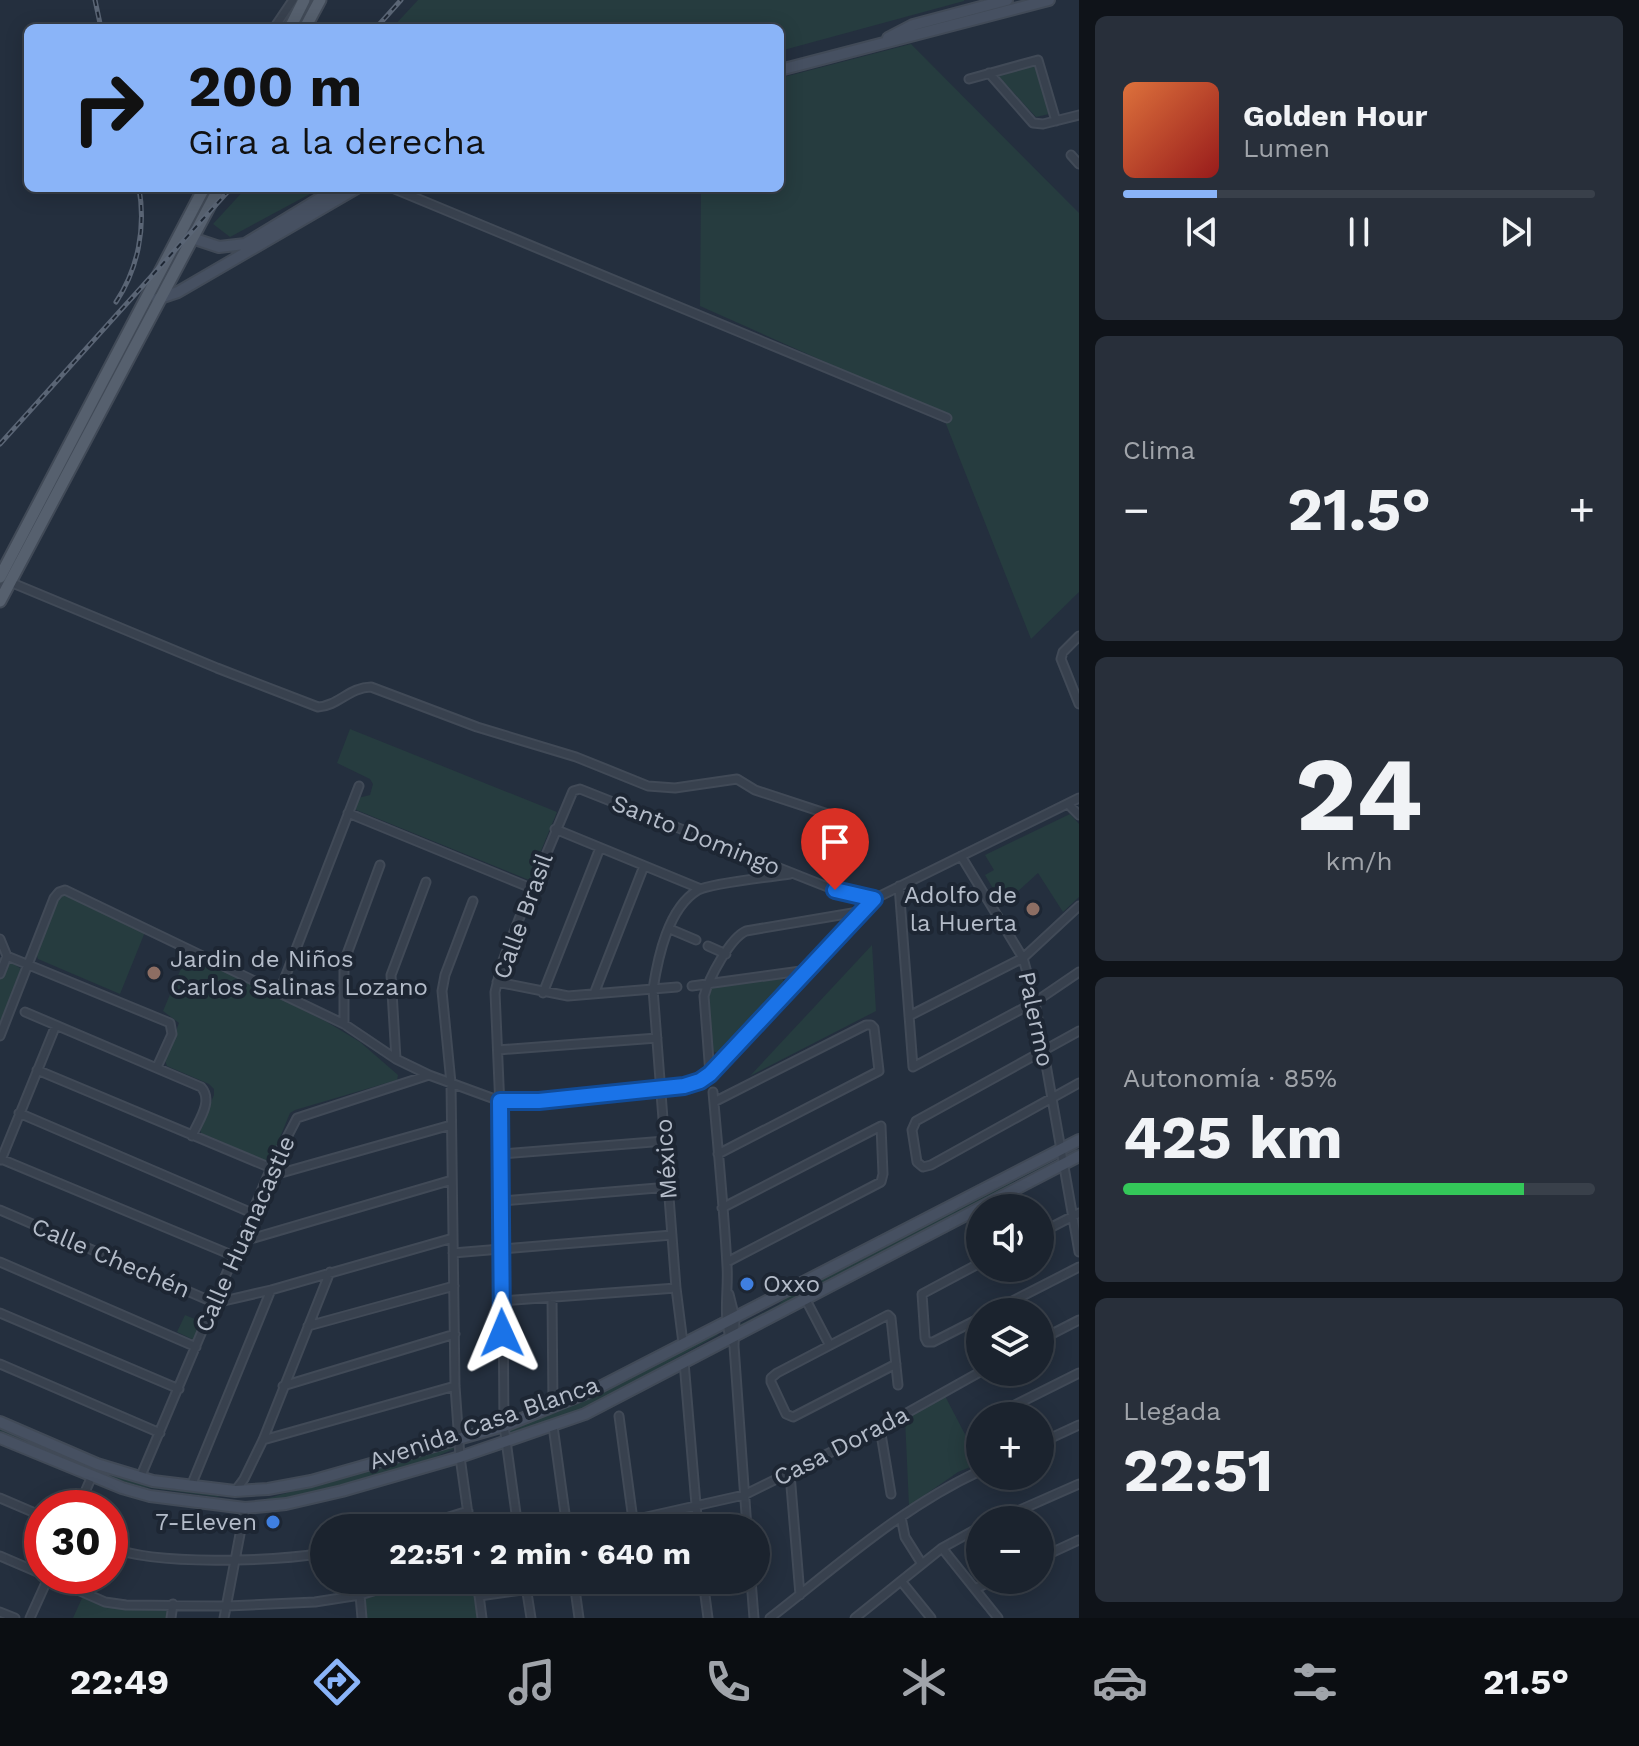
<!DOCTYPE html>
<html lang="es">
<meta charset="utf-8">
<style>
body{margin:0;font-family:"Work Sans",sans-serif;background:#282f3a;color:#f1f3f6;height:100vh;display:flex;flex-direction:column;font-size:30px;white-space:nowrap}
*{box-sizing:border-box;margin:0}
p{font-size:26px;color:#a0a4aa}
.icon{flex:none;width:44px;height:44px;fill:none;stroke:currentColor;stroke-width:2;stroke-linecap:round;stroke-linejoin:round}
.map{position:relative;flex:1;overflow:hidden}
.sheet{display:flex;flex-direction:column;gap:16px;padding:16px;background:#0f1319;width:560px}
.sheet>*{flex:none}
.guide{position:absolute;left:24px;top:24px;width:760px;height:168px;border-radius:12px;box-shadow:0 4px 20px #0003,0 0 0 2px #39404a;background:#8ab4f8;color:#111;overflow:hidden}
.buttons{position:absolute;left:966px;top:1194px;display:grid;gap:16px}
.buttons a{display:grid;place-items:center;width:88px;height:88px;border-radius:50%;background:#1b232e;box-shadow:0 4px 20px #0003,0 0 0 2px #39404a;font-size:40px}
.speed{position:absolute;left:24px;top:1490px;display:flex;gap:16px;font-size:40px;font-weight:700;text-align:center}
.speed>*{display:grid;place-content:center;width:104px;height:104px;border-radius:50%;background:#1b232e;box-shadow:0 4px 20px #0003,0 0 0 2px #39404a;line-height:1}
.speed .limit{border:12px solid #d22;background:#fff;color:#111}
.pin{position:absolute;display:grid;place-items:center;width:68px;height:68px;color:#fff;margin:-82px -34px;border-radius:50% 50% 50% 0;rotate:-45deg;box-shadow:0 0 8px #0007}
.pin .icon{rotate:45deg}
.me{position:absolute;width:88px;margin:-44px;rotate:359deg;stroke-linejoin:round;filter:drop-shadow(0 0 6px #0008)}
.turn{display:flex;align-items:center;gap:28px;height:168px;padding:0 32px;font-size:36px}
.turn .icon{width:104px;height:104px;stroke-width:2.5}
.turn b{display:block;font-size:56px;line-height:68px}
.big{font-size:60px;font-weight:700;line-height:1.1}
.sheet .card{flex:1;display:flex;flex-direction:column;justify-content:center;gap:12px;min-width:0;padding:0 28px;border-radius:12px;background:#282f3a}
.sheet .dial{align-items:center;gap:0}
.dial b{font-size:104px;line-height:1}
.song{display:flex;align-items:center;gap:24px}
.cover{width:96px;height:96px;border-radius:12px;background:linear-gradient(135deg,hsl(20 70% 55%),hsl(0 70% 35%))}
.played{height:8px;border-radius:4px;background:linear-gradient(90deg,#8ab4f8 20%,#39404a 20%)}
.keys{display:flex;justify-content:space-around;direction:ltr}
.heat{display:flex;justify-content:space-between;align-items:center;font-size:44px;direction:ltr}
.charge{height:12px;border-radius:6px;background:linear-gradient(90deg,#34c759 85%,#39404a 0)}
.trip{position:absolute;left:310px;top:1514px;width:460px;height:80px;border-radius:40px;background:#1b232e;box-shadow:0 4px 20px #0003,0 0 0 2px #39404a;font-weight:700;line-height:80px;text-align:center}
.menu{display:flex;height:128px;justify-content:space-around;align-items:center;background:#0b0e12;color:#a0a4aa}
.menu .icon{width:56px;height:56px}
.menu .current{color:#8ab4f8}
.menu b{font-size:36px;color:#f1f3f6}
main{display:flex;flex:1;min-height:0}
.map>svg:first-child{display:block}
</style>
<main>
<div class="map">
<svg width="1079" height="1618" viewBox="0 0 1079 1618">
<rect width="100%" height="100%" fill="#242f3e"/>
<path fill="#263c3f" d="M418,0H964V1L780,51V28H392Z
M911,44L1079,213V592L1031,639L942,414L700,306L701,188H780V78Z
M1034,64L1049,114L1036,117L997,75Z
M246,188H321L230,237L213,224Z
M350,729L557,812L529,880L354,809L358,798L370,795L373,784L370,779L337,763Z
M1070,814L1079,824V897L1063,912L1038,873L1003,905L985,875L994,870L985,855Z
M68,895L145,932L120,994L38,959L36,953L59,896Z
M872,945L876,1011L750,1076Z
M188,952L327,1022L360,1042L398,1075L397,1080L295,1110L290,1113L271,1159L266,1161L201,1133L200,1128L214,1095V1089L209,1084L167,1066L165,1061L179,1023L163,1011Z
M10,961L21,969L0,1023V976Z
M781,976L784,982L718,1053L712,1051L707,993L712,987Z
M1047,1161L1049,1164L1015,1181L997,1194L740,1329L737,1326L778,1305L790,1294Z
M185,1315L202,1322L194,1340L177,1332Z
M714,1329L718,1335L597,1402L559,1418L508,1434L507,1427L558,1412Z
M945,1396L980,1463L958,1472L909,1506L905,1418Z
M0,1426L104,1471L220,1493L221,1496L217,1497L143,1487L98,1474L0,1431Z
M453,1445L454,1449C395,1475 327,1495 262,1500Z
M693,1517L694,1528H619V1526Z
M424,1580H473L478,1618H366L364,1601L367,1597Z
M83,1596L110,1607L165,1608L167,1611L166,1618H73Z"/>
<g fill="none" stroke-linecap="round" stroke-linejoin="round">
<defs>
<path id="street" d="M274,28L293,0
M989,73L1033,123L1043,124L1079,115
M969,79L1038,60L1056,121
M1071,155L1079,164
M392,188L947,418
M10,582L217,668L318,707C338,706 350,687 371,687L477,727L576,757L648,786L675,788L737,779L755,790L831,815
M1079,636L1063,652L1061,659L1079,704
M1068,804L1079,815
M348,813L531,888
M555,829L701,889
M961,856L1023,958L1035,1002L1079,1252
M899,886L913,1067L1035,1002L1079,972
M670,929L696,940
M0,939L7,956L170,1023L172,1034L157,1067
M708,946L726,954
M0,974L7,956
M497,982L568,996L677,987
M692,986L808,970
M279,993L359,786
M543,993L600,848
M594,994L644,866
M25,1012L201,1087C214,1101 198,1121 192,1136
M909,1016L1023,958L1079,906
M344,1024V962L380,865
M1079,1031L916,1121L912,1130L917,1162L923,1167L931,1165L1079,1083
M0,1036L54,898L59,892L65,890L344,1024L396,1059L429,1075L500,1101H539L684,1086L700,1081L710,1074L874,899
M498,1050L657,1038
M396,1059L391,975L426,882
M37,1070L271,1168
M710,1074L704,996C709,978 730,938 746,931L864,911
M713,1092C718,1150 724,1208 727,1266C729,1291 721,1323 734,1346
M714,1102L866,1025H871L874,1028L879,1071L718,1154
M19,1113L252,1213
M502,1154L665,1141
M1,1159L234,1256
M1,1160L56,1025
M267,1177L451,1125
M502,1201L669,1187
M722,1208L881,1126L883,1174L881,1182L727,1262
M0,1210L215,1303L271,1290L453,1238
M1040,1233L1079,1213
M240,1242L452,1180
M453,1253L672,1235
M0,1262L196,1347
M980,1263L922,1294L925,1338L927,1342H933L980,1318
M729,1294L735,1318L734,1346L747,1528
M552,1297L553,1407
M806,1300L829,1344
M502,1301L676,1288
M991,1312L1079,1267
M0,1313L179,1389
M308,1326L454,1286
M1040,1340L1079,1320
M683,1343L676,1288L653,989C658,957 668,908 698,890C712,883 771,877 790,874
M684,1362L698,1528
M0,1364L160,1433
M896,1364L793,1417L786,1414L771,1382V1378L777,1373L888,1315L891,1318L898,1385
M283,1386L455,1334
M619,1416L633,1520
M993,1416L1079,1373
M978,1424L980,1423
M553,1426L567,1528
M880,1428L891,1494
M263,1440L455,1386
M1040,1443L1079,1425
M790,1474L800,1595
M140,1478L271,1168L297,1118L429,1075
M191,1486L271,1290
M235,1491L244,1479L263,1440L330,1272
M0,1498L42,1516
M78,1508L92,1476
M901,1517L905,1537L922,1564
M997,1520L1079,1484
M414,1528L468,1511
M470,1528L460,1457L455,1386L451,1083L442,991L445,975L473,901
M518,1528L504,1426L502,1154L495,992L502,963L519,919L573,791L580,789L835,890L874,899L1079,798
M570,1528L633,1520L744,1495L880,1428L980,1372
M110,1547C154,1566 275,1561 324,1553
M942,1548L998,1618
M0,1556L42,1574
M1040,1558L1079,1540
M46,1576L105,1602L126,1605L227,1606L315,1602L360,1595L410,1580
M477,1580L482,1618
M525,1580L531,1618
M703,1580L708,1618
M751,1580L754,1618
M901,1581L931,1618
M574,1582L579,1618
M975,1589L993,1580
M360,1595L362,1618
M479,1596L574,1583
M0,1612L15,1618
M30,1618L49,1576
M171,1618L173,1604
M224,1618L245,1508
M770,1618C837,1566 902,1507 980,1471
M855,1618L942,1548L980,1527"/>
<path id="secondary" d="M888,38L913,25L1007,0
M780,70L1049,0
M180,234L219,247L245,244L337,188
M157,299L178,292L357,188
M0,1422L97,1464L153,1481L235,1491L268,1489L311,1481L504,1426L594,1390L1079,1140
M0,1438L122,1488L150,1496L245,1508L286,1504L342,1491L460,1457L585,1414L1079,1156"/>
<path id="primary" d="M290,28L304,0
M305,28L320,0
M0,577L204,188
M0,601L219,188"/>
</defs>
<use href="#street" stroke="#414a57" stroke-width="11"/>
<use href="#secondary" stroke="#414a57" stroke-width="14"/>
<use href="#primary" stroke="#414a57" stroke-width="15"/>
<use href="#street" stroke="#38414e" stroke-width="7"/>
<use href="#secondary" stroke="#465061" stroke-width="10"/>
<use href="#primary" stroke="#56606e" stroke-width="11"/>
<defs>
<path id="rail" d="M95,0L101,28
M376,28L401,0
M116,302C138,269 146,228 139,188
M0,444L231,188"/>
</defs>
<use href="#rail" stroke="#5a6575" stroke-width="5"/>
<use href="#rail" stroke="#1d2633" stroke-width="2" stroke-dasharray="6" stroke-linecap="butt"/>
</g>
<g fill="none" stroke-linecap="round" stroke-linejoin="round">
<defs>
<path id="route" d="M502,1333L500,1101H539L684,1086L700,1081L710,1074L874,899L835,890"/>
</defs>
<use href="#route" stroke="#114b97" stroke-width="20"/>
<use href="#route" stroke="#1a73e8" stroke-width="14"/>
</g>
<g fill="#8d6e63" stroke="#1d2633" stroke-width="3">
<circle cx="1033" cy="909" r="8"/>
<circle cx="154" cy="973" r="8"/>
</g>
<g fill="#3f7fe0" stroke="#1d2633" stroke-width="3">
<circle cx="747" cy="1284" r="8"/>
<circle cx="273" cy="1522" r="8"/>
</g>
<g text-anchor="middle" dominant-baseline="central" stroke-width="8" stroke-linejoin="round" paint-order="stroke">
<g font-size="24" fill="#b4bcc9" stroke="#1d2633">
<text transform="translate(696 835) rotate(22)">Santo Domingo</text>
<text transform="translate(523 916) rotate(-70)">Calle Brasil</text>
<text transform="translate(1036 1019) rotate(78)">Palermo</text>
<text transform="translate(666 1159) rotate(-94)">México</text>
<text transform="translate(245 1234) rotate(-66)">Calle Huanacastle</text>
<text transform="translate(111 1258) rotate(23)">Calle Chechén</text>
<text transform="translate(484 1423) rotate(-19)">Avenida Casa Blanca</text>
<text transform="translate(841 1446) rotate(-27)">Casa Dorada</text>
</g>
<g font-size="24" fill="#b4bcc9" stroke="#1d2633" text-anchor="end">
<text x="1017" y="895">Adolfo de<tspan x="1017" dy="28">la Huerta</tspan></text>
<text x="170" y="959" text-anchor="start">Jardin de Niños<tspan x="170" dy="28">Carlos Salinas Lozano</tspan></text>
<text x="763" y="1284" text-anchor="start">Oxxo</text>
<text x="257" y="1522">7-Eleven</text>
</g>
</g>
</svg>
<div class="buttons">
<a><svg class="icon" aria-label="sound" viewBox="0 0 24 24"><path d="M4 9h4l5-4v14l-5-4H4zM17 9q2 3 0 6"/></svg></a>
<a><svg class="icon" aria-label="layers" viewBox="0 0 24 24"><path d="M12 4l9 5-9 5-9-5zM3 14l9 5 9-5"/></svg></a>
<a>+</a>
<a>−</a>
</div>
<div class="speed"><div class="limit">30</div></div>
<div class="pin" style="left:835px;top:890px;background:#d93025"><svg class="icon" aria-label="arrive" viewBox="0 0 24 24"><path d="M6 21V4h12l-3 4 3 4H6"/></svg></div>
<svg class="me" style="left:502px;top:1333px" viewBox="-20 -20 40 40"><path d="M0-17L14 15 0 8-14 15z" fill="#1a73e8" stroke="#fff" stroke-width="4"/></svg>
<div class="trip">22:51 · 2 min · 640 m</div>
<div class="guide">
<div class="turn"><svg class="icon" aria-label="right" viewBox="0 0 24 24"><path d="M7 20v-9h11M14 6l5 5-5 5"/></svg><div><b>200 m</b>Gira a la derecha</div></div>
</div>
</div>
<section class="sheet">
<div class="card">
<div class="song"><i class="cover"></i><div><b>Golden Hour</b><p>Lumen</p></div></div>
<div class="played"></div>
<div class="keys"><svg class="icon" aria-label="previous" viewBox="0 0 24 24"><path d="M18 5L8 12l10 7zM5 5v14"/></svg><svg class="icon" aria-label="pause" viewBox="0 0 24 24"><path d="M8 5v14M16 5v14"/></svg><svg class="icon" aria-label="next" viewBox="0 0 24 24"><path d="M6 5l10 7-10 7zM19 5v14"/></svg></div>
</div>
<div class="card"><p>Clima</p>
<div class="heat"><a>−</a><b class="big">21.5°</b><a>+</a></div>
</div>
<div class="card dial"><b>24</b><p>km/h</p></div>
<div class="card"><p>Autonomía · 85%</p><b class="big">425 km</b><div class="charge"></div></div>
<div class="card"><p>Llegada</p><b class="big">22:51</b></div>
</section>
</main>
<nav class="menu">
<b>22:49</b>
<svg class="icon current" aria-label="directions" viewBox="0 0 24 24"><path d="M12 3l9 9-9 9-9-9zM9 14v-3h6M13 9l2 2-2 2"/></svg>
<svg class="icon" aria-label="music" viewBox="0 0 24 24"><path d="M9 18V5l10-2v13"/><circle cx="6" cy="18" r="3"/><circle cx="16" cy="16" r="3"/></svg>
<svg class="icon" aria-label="phone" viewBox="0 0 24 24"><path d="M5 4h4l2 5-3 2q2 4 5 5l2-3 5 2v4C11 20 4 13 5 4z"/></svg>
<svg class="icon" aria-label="climate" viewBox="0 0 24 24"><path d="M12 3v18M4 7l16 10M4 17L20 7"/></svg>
<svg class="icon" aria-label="car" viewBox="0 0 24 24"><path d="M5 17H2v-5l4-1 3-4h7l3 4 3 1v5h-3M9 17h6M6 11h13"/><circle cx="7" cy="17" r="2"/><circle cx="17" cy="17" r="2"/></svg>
<svg class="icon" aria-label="filters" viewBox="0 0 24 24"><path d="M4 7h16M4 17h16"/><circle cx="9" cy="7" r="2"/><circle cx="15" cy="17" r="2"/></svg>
<b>21.5°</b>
</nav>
